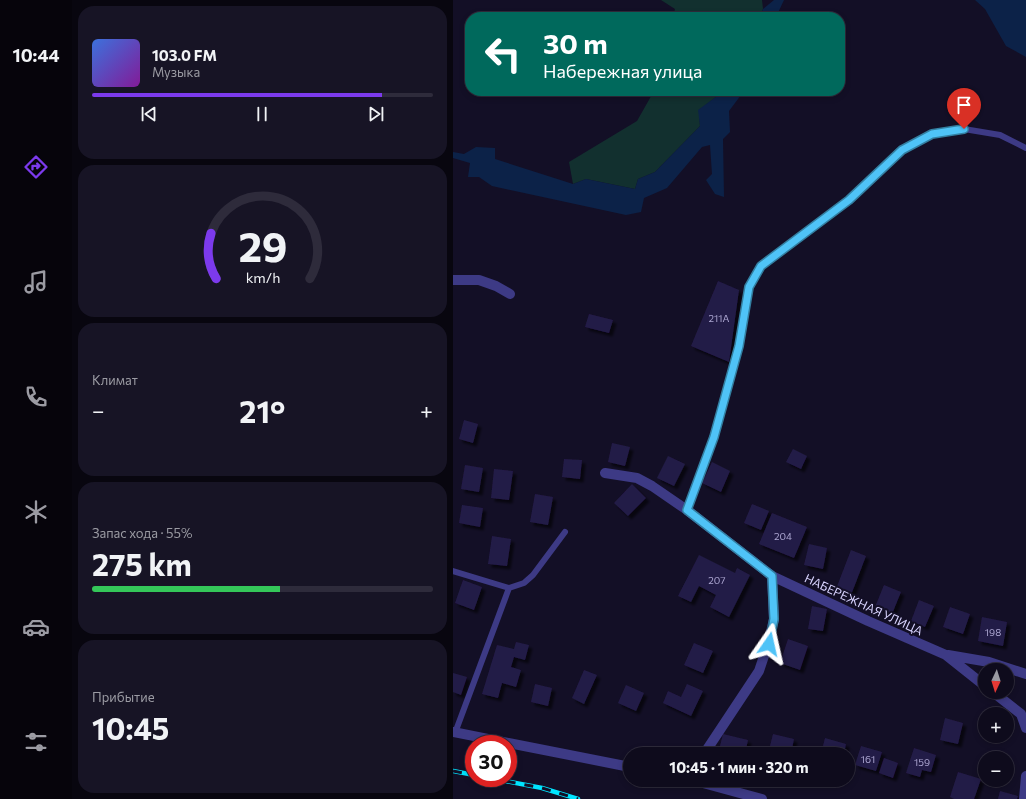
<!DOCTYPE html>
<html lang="ru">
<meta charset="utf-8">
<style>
body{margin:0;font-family:Commissioner,sans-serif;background:#171425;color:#f1f3f6;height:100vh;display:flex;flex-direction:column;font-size:15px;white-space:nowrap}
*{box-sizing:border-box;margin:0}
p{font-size:13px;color:#9b9ba3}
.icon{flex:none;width:22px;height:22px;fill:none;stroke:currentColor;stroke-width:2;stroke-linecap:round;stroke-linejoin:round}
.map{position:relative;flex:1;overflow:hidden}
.side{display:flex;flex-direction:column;gap:6px;padding:6px;background:#08060f;width:381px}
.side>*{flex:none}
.hud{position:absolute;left:12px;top:12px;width:380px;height:84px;border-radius:16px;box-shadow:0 2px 6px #0003,0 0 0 1px #2e2b3b;background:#00695c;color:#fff;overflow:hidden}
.needle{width:26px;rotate:184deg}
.tools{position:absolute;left:525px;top:663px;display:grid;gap:8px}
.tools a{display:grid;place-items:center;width:36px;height:36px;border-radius:50%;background:#0e0b1c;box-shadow:0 2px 6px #0003,0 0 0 1px #2e2b3b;font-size:20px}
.speed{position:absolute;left:12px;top:735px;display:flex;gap:8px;font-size:20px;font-weight:700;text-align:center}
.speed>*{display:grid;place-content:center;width:52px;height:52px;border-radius:50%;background:#0e0b1c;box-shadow:0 2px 6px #0003,0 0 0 1px #2e2b3b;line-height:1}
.speed .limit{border:6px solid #d22;background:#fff;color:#111}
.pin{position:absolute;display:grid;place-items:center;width:34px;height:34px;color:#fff;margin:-41px -17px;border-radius:50% 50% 50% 0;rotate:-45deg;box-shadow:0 0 4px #0007}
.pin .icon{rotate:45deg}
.me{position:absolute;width:44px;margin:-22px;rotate:11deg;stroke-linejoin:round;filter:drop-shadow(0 0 3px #0008)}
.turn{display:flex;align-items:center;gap:14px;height:84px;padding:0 12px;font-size:18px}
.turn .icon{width:52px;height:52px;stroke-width:2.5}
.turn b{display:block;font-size:28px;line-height:34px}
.big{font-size:30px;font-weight:700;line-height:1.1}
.side .card{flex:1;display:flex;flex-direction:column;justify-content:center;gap:6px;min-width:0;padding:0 14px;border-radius:16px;background:#171425}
.side .dial{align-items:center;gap:0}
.dial svg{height:104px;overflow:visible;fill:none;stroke:#2e2b3b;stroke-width:7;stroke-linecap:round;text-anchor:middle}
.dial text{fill:#f1f3f6;stroke:none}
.song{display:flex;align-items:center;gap:12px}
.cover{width:48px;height:48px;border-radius:6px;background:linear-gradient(135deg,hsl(220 70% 55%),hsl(290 70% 35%))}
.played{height:4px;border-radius:2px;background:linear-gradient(90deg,#7c3aed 85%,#2e2b3b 85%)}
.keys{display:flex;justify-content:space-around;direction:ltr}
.heat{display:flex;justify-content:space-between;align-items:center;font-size:22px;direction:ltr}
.charge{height:6px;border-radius:3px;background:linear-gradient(90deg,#34c759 55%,#2e2b3b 0)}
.trip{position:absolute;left:170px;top:747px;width:232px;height:40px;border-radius:20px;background:#0e0b1c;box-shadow:0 2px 6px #0003,0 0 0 1px #2e2b3b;font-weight:700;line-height:40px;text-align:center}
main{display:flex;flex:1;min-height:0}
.menu{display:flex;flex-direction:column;width:72px;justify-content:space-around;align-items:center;background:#06040b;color:#9b9ba3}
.menu .icon{width:28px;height:28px}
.menu .selected{color:#7c3aed}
.menu b{font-size:18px;color:#f1f3f6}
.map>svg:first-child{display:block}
</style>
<main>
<nav class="menu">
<b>10:44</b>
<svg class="icon selected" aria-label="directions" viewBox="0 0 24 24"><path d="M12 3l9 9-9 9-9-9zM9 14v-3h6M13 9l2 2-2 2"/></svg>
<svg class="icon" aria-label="music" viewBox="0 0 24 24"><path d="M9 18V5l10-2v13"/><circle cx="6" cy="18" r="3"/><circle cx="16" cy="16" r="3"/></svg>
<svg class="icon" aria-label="phone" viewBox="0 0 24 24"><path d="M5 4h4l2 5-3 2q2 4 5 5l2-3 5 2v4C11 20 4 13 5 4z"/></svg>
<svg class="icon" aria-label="climate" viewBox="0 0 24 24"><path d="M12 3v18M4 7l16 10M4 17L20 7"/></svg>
<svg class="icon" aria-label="car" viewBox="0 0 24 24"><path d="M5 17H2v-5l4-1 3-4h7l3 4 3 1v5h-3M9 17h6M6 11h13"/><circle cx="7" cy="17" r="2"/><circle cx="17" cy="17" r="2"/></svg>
<svg class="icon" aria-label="filters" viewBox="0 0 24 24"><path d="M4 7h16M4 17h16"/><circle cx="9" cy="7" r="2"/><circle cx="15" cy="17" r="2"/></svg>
</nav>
<section class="side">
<div class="card">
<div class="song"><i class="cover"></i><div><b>103.0 FM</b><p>Музыка</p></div></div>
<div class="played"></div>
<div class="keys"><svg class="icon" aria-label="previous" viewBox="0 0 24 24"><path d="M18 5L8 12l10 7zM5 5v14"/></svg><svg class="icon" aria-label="pause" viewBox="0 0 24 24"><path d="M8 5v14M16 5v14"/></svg><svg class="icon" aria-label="next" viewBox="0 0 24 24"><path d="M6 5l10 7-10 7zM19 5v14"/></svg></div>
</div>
<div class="card dial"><svg viewBox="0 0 100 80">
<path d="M14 69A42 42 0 1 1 86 69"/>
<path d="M14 69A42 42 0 0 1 10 34" stroke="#7c3aed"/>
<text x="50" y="56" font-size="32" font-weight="700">29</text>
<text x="50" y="72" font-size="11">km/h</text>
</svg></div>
<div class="card"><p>Климат</p>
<div class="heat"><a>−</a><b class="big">21°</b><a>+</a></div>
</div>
<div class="card"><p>Запас хода · 55%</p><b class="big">275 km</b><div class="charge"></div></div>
<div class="card"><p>Прибытие</p><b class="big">10:45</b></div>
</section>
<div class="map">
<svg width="573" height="799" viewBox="0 0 573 799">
<defs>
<filter id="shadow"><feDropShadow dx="3.5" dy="3.5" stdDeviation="1" flood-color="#0009"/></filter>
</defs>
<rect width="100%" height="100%" fill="#130f26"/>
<path fill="#12302f" d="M208,0H309L310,9L307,17H220L222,9Z
M201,91H271L246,110L247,126L202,172L185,179L182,189L133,179L120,184L116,162L184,121Z"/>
<path fill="#0c2248" d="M321,0H331L323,17H307L310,9Z
M522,0H573V57L553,46L532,9Z
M271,91H291L276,111L277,132L270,139L271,197L262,194L253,180L259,174L257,145L249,147L214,188L191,198L188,212L173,215L39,186L26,177H15L17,163L0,158V152L11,154L23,147L42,148V159L120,184L133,179L182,189L185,179L202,172L247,126L245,110Z"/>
<path fill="#241b47" filter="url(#shadow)" d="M265,281L286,290L276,362L238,346Z
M136,314L160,320L156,333L132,327Z
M11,420L25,424L20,443L6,439Z
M159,443L177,447L172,466L155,462Z
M340,449L354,456L348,469L333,462Z
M215,456L232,464L221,486L204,478Z
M111,459L129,460L127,479L109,477Z
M259,462L277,471L268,492L249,483Z
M12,465L30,468L26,492L8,489Z
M41,469L60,471L56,500L38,498Z
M179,484L193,498L175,516L161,503Z
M82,494L100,497L95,525L77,522Z
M299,504L316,511L308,530L291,523Z
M9,505L30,508L27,527L6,523Z
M319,513L354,527L341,558L306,544Z
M39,536L58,539L54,566L35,564Z
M356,544L374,548L370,569L351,565Z
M398,550L413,556L398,595L383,589Z
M246,555L282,573L284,568L297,575L276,617L257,607L263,595L246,586L238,602L225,596Z
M10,580L29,587L21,610L2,603Z
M431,585L448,592L439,614L422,607Z
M466,600L481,606L472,627L458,621Z
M359,606L374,609L370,631L355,629Z
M497,607L517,614L510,634L490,627Z
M529,617L554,622L550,646L525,641Z
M335,639L355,646L347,670L327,663Z
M63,642L76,645L72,660L61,657L58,667L68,670L63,687L49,683L45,698L29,694L44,645L61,649Z
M241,643L260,651L250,673L231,665Z
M131,670L144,675L131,704L119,698Z
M0,673L14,677L8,695L0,692Z
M82,684L99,688L95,706L78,702Z
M234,684L250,691L238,716L210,703L215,691L228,697Z
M173,685L191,693L183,711L165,703Z
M492,718L510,723L505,744L487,740Z
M270,734L295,740L292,754H265Z
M320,734L341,739L338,754H332L316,750Z
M372,738L393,744L391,754H368Z
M408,746L429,752L423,771L402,765Z
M461,748L483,755L478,772L469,770L467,777L453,773Z
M431,758L445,763L440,778L426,773Z
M505,772L528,779L521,799H501L497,797Z
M547,791L565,796L564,799H545Z"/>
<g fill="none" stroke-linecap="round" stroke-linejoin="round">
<path stroke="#3d3a85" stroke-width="6" d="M234,510L261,437L286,346L296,287L308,266L396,200L449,151L479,135L511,129L547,135L573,148
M0,571L56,588L2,733
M56,588L71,583L80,575L112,532"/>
<path stroke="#3d3a85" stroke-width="10" d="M0,280H26L43,286L57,294
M152,473L184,478L199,486L234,510L319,576L415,621L493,655L532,686
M495,655L536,662L573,674
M540,692L568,714L573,728
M0,732L177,767
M251,754L306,671L315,644L321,619L319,576
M239,780L309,799
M571,799L573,776"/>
<defs>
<path id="rail" d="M0,771L21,775
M36,778L89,788L125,799"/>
</defs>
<use href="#rail" stroke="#00e5ff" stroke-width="4.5"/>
<use href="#rail" stroke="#130f26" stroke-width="3" stroke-dasharray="9" stroke-linecap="butt"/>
</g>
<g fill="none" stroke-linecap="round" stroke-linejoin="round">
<defs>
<path id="route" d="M316,644L321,619L319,576L234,510L261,437L286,346L296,287L308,266L396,200L449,150L479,134L511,129"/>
</defs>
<use href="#route" stroke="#337fa1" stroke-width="10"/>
<use href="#route" stroke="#4fc3f7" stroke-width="7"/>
</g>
<g text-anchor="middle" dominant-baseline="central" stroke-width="4" stroke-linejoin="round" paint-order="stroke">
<g font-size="10" fill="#aca6d1">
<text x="266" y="318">211А</text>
<text x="330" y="536">204</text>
<text x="264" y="580">207</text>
<text x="540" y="632">198</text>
<text x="415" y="759">161</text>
<text x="469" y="762">159</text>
</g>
<g font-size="12" fill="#d9d4ff" stroke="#130f26">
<text transform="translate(411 604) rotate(25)">НАБЕРЕЖНАЯ УЛИЦА</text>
</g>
</g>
</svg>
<div class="tools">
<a><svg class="needle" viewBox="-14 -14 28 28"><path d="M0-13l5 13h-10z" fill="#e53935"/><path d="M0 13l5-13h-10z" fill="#9b9ba3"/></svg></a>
<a>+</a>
<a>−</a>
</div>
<div class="speed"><div class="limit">30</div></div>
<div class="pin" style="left:511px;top:129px;background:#d93025"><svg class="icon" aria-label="arrive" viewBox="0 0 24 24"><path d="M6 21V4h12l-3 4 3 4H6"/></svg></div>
<svg class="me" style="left:316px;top:644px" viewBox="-20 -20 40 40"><path d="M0-17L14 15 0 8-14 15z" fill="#4fc3f7" stroke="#fff" stroke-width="4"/></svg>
<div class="trip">10:45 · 1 мин · 320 m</div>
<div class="hud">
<div class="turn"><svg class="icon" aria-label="left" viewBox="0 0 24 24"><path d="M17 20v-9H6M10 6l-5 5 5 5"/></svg><div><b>30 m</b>Набережная улица</div></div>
</div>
</div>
</main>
